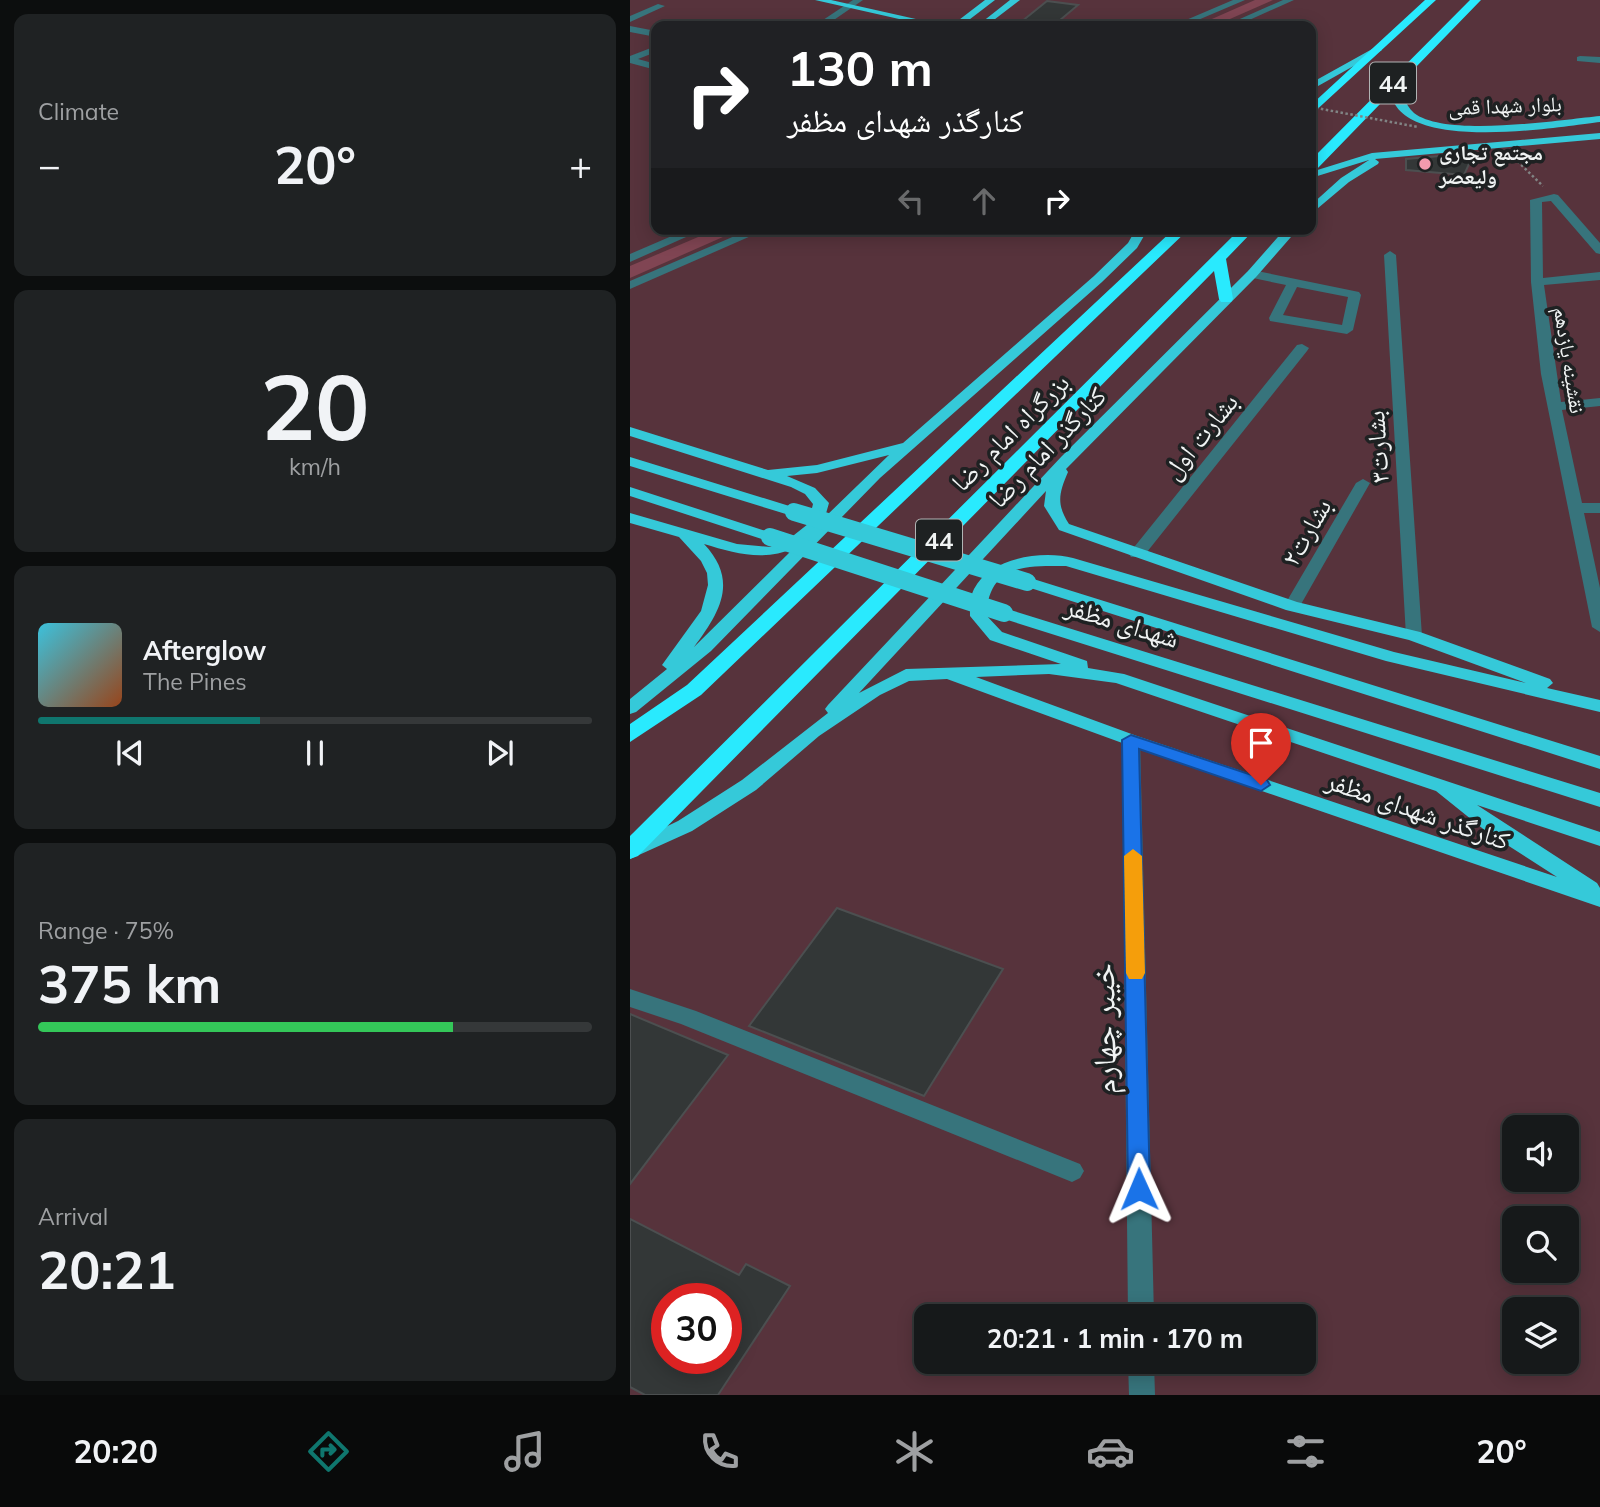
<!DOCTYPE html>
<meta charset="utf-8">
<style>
body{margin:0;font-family:Mulish,"Noto Naskh Arabic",sans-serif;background:#1f2223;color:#f1f3f6;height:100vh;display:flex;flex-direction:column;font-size:26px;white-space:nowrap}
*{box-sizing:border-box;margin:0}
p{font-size:23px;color:#9ea0a2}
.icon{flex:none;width:38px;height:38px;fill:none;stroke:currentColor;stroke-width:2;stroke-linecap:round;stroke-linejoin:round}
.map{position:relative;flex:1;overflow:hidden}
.details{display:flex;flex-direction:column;gap:14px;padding:14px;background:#0c0e0e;width:630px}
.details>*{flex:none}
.banner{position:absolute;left:21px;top:21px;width:665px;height:214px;border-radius:14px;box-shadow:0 4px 18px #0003,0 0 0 2px #353839;background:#202124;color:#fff;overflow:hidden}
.buttons{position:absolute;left:872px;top:1115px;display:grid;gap:14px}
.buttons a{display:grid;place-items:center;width:77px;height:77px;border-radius:14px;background:#16191a;box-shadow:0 4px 18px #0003,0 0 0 2px #353839;font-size:35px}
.speed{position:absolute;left:21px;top:1283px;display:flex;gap:14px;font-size:35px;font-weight:700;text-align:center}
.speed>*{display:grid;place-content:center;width:91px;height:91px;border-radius:50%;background:#16191a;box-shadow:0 4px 18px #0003,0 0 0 2px #353839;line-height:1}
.speed .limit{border:10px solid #d22;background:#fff;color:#111}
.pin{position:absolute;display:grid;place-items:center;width:60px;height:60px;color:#fff;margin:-72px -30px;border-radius:50% 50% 50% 0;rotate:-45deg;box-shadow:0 0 7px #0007}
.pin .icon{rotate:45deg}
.me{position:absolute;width:77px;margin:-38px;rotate:359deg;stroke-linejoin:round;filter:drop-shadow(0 0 5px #0008)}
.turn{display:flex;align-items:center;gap:24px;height:147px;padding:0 21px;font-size:32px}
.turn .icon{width:91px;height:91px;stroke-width:2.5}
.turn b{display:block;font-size:49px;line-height:60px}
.lanes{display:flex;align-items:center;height:66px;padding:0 21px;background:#0003;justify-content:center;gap:35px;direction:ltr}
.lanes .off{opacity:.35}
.big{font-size:52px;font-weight:700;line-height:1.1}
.details .tile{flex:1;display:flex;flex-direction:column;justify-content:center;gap:10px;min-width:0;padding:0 24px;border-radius:14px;background:#1f2223}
.details .dial{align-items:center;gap:0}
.dial b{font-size:91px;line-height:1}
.song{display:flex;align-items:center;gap:21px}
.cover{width:84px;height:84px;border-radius:10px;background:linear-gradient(135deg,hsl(190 70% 55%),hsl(20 70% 35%))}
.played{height:7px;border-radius:4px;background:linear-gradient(90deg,#0f766e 40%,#353839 40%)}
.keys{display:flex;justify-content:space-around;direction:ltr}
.heat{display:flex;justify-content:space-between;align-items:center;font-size:38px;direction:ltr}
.charge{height:10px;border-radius:5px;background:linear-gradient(90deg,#34c759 75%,#353839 0)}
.trip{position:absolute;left:284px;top:1304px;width:402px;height:70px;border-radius:14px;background:#16191a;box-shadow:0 4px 18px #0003,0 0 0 2px #353839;font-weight:700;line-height:70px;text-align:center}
.tabs{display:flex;height:112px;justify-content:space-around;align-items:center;background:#090a0a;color:#9ea0a2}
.tabs .icon{width:49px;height:49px}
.tabs .selected{color:#0f766e}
.tabs b{font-size:32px;color:#f1f3f6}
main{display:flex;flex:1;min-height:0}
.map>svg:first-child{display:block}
</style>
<main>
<section class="details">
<div class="tile"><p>Climate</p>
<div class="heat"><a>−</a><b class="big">20°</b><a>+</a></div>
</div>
<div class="tile dial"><b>20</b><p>km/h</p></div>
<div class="tile">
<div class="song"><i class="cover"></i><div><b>Afterglow</b><p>The Pines</p></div></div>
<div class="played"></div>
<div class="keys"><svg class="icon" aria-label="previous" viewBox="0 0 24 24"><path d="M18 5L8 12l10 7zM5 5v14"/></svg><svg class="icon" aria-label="pause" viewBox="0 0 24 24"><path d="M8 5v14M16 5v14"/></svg><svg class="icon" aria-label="next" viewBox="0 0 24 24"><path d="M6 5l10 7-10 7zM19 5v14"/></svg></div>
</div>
<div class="tile"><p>Range · 75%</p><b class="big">375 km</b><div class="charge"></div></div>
<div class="tile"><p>Arrival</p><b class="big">20:21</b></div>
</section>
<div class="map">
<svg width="970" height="1395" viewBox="0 0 970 1395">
<rect width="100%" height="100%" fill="#1e2122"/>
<path fill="#57333c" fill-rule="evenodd" d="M0,0H970V1395H0ZM26,26H681V229H26ZM884,1127H936V1180H884ZM884,1218H936V1270H884ZM37,1298H96V1358H37ZM884,1309H936V1362H884ZM296,1316H674V1362H296Z"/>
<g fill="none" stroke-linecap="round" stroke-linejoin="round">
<path fill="#804553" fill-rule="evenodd" d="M625,0H643L584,26H566Z
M87,229H111L0,278V266Z"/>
</g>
<path fill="#333737" stroke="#4c4f50" stroke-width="2" fill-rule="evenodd" d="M417,1L448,5L423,26H386Z
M844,153L834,175L776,170V159Z
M207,908L373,969L294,1096L119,1026Z
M0,1014L98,1055L0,1184Z
M0,1219L109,1275L116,1264L160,1286L88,1395H15L0,1387ZM37,1298H96V1358H37Z"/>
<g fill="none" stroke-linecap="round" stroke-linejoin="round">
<path stroke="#818484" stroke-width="2.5" stroke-dasharray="2.5 2.5" stroke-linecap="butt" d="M884,158L913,186"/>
<path fill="#37747c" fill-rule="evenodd" d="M223,0H233L195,26H184Z
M603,0H615L554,26H542Z
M653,0H664L606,26H594Z
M28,4L35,6L0,22V16Z
M90,20L93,25L78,26Z
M0,26L26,31V37L0,32Z
M26,46V52L8,59L26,64V70L0,63V56Z
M950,56L970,57V63L947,61V57Z
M924,194L928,195L970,243V254L966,253L921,201L912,202L913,278L970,272V280L914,285L931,402L970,398V406L932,410L952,503H970V513H954L970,588V632L962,627L911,374L901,282L900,200Z
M58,229H74L0,262V254Z
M121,229H137L0,289V281Z
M760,251L766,255L792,636L784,641L776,636L754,255Z
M622,270L729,292L731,295L723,330L717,334L640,321L639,318L656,285L618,277V271ZM667,287L718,297L712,325L653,315Z
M672,344L679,348L677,351L513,557H501L499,554L501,551L667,345Z
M733,479L740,483L670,606L668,610H656L654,606L726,483Z
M501,734L510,740L524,1316H498L492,740Z
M0,989L66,1011L450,1164L454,1171L450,1178L442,1182L51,1024L0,1007Z
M498,1362H524L525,1395H499Z"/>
<path fill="#35c9d9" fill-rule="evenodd" d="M185,0H201L317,26H300Z
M355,0H365L331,26H321Z
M380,0H390L356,26H347Z
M744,48L752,50L681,90V83Z
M761,80H767C773,92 774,104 784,113C816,138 929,120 970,116V122C928,127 750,158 761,80Z
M970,133V139L745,159L749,162L748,164L719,182L681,214V205L711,178L739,160L681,178V172L742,153Z
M506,229H518L507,248L472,282L250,478L81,651L6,712L0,714V699L37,669L32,665L71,611L78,585L77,573L71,561L49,537L0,523V513L107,544L141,547L159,539L178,524L183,504L175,494L161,487L0,436V427L138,470L187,465L273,443L464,276L498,243ZM259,455L195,517L199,503L185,488L157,476L187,473ZM74,544C104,553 134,562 164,548L64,647C90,612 109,581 74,544Z
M655,229H668L626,277L436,469L438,472C429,493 426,504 439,524L667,602L790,632L920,679L923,683L917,688L970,700V712L756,661L436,566C394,566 360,564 356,615L372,632L457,661L458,668L494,674L970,832V846L847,805L967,883L970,888V907L495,744L317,679L279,681L250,695L189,736L126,790L62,831L0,859V844L48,821L112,780L198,713L195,709L198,705L432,456L618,271ZM416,491L414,506L429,530L656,610L779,640L896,683L764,652L443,558C411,550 360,558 344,589C340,597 340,607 340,616L360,640L431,664L276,669L229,693ZM419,674L486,683L806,791L857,832L927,877L507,736L346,677Z
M0,457L169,509L172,512L164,517L159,515L0,466Z
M0,487L145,534L148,537L145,540H135L0,496Z
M397,577L970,756V769L391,585L389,582Z
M374,608L970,793V807L368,617L366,613L368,609Z"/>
<path fill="#29eafe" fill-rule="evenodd" d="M795,0H806L681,115V105Z
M840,0H851L686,170L681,171V160Z
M544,229H559L71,695L0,742V724L57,685Z
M610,229H625L596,259L603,299L601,302H591L589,299L584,271L8,856L0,859V836Z"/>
<path stroke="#818484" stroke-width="2.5" stroke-dasharray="2.5 2.5" stroke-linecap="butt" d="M681,107L788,127"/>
<path stroke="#35c9d9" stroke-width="18" d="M164,512L397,582
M140,537L374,613"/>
</g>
<path fill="#1a73e8" stroke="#114b97" stroke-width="2" d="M501,735L637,780L640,785L631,791L509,749L520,1189L517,1196L509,1199L502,1196L498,1189L492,740Z"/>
<path fill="#f59e0b" d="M503,849L512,856L515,973L512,979H499L496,973L494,856Z"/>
<circle fill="#f29aae" stroke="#1e2122" stroke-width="2.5" cx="795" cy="164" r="7"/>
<g text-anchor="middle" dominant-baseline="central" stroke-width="7" stroke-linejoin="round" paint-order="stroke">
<g font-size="21" fill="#f0f3f3" stroke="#1e2122">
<text transform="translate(875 105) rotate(-2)">بلوار شهدا قمی</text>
<text transform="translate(940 360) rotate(81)">نقشینه یازدهم</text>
</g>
<g font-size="21" font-weight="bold" fill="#f0f3f3" stroke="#1e2122" text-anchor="start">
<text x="809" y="152">مجتمع تجاری<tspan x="809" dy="24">ولیعصر</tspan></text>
</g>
<g fill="#1e2122" stroke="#b1b4b4" stroke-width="2">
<rect x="740" y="62.5" width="46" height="41" rx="5"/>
<rect x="286" y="519.5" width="46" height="41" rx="5"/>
</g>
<g font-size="24" font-weight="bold" fill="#f0f3f3">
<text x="763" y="83">44</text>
<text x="309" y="540">44</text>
</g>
<g font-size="26" fill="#f0f3f3" stroke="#1e2122">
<text transform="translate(380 432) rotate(-45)">بزرگراه امام رضا</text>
<text transform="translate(570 436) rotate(-51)">بشارت اول</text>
<text transform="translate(417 447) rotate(-46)">کنارگذر امام رضا</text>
<text transform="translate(747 447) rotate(-94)">بشارت۳</text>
<text transform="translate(676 532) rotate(-60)">بشارت۲</text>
<text transform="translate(492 622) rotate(17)">شهدای مظفر</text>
<text transform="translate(788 810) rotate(19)">کنارگذر شهدای مظفر</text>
</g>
<g font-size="32" fill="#f0f3f3" stroke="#1e2122">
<text transform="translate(473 1029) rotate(-91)">خیبر چهارم</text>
</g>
</g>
</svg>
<div class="buttons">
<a><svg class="icon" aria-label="sound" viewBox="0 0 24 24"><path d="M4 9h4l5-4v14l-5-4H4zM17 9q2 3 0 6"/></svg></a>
<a><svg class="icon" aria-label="search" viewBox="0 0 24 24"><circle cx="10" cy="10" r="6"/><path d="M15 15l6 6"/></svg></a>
<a><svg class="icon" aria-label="layers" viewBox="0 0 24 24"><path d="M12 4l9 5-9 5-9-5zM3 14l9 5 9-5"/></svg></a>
</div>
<div class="speed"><div class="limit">30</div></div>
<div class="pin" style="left:631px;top:785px;background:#d93025"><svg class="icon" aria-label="arrive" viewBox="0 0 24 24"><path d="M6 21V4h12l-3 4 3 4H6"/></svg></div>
<svg class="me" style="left:509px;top:1189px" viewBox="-20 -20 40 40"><path d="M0-17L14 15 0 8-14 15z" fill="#1a73e8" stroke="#fff" stroke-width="4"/></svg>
<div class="trip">20:21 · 1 min · 170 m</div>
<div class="banner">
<div class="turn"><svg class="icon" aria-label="right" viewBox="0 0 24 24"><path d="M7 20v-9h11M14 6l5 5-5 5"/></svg><div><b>130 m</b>کنارگذر شهدای مظفر</div></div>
<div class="lanes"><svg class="icon off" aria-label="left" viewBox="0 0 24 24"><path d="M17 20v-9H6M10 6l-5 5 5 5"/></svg><svg class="icon off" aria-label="ahead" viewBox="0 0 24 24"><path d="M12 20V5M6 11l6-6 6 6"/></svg><svg class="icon" aria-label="right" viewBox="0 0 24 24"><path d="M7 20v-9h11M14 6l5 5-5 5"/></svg></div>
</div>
</div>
</main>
<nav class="tabs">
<b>20:20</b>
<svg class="icon selected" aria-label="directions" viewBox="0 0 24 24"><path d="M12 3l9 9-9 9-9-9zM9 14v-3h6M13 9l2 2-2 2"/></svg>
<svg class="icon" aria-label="music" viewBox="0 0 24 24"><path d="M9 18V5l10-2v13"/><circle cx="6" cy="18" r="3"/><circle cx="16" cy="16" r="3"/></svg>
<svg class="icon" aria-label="phone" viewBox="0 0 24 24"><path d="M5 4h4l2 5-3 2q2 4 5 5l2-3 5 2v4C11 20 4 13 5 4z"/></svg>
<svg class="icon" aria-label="climate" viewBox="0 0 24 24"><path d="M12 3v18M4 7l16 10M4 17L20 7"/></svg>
<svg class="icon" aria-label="car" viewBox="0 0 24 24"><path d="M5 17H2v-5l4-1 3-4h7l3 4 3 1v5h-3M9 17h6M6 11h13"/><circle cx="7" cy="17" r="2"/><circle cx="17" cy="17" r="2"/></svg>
<svg class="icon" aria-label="filters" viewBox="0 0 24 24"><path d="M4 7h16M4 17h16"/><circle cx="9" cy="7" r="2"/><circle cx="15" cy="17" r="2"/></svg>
<b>20°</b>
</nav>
